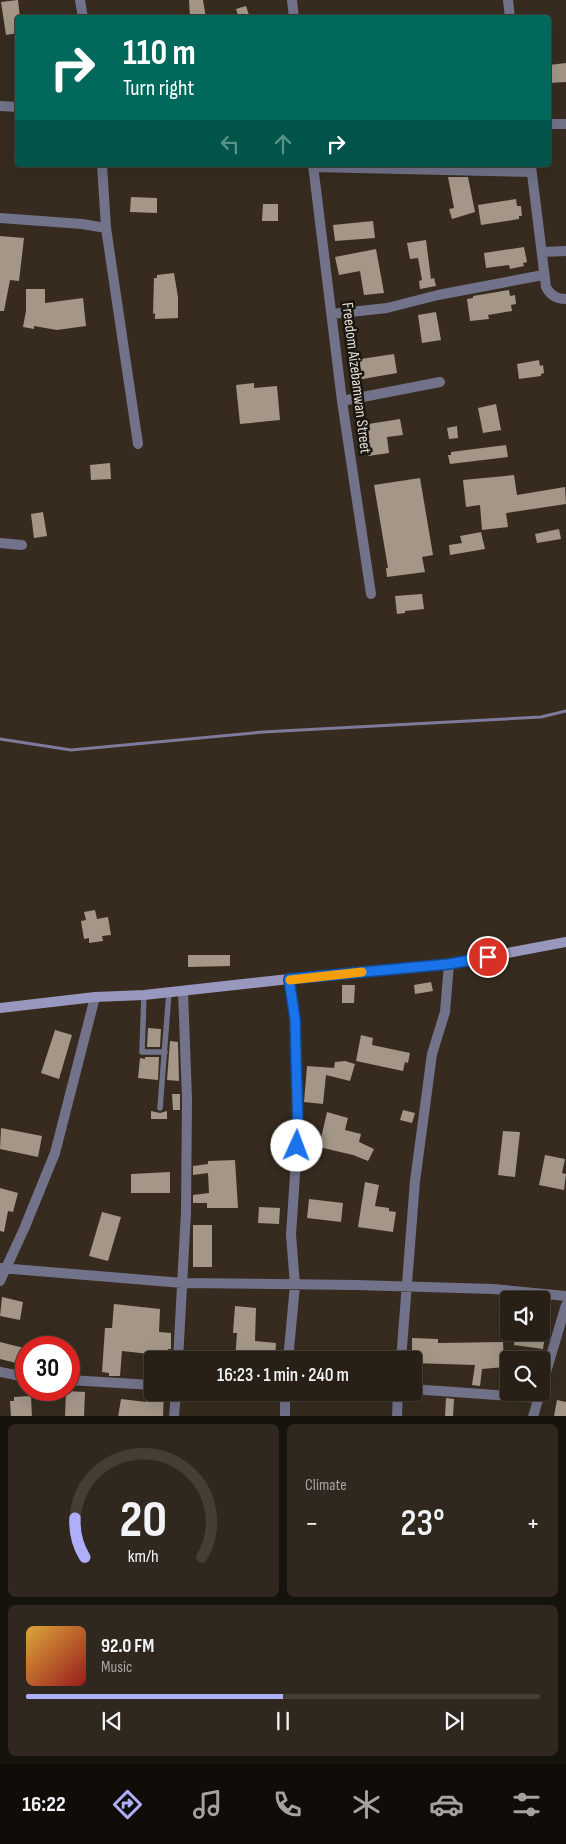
<!DOCTYPE html>
<meta charset="utf-8">
<style>
body{margin:0;font-family:"Sofia Sans Condensed",sans-serif;background:#30281f;color:#f1f3f6;height:100vh;display:flex;flex-direction:column;font-size:19px;white-space:nowrap}
*{box-sizing:border-box;margin:0}
p{font-size:16px;color:#a5a3a1}
.icon{flex:none;width:28px;height:28px;fill:none;stroke:currentColor;stroke-width:2;stroke-linecap:round;stroke-linejoin:round}
.map{position:relative;height:1416px;overflow:hidden}
.drawer{display:flex;flex-direction:column;gap:8px;padding:8px;background:#16120c;flex:1}
.drawer>*{flex:none}
.guide{position:absolute;left:15px;top:15px;width:536px;height:152px;border-radius:5px;box-shadow:0 5px 20px #0002,0 0 0 1px #443e35;background:#00695c;color:#fff;overflow:hidden}
.buttons{position:absolute;left:500px;top:1291px;display:grid;gap:10px}
.buttons a{display:grid;place-items:center;width:50px;height:50px;border-radius:5px;background:#282016;box-shadow:0 5px 20px #0002,0 0 0 1px #443e35;font-size:25px}
.speed{position:absolute;left:15px;top:1336px;display:flex;gap:10px;font-size:25px;font-weight:700;text-align:center}
.speed>*{display:grid;place-content:center;width:65px;height:65px;border-radius:50%;background:#282016;box-shadow:0 5px 20px #0002,0 0 0 1px #443e35;line-height:1}
.speed .limit{border:8px solid #d22;background:#fff;color:#111}
.pin{position:absolute;display:grid;place-items:center;width:42px;height:42px;color:#fff;margin:-21px;border:2px solid #fff;border-radius:50%;box-shadow:0 1px 5px #0007}
.me{position:absolute;width:55px;margin:-28px;rotate:2deg;stroke-linejoin:round;filter:drop-shadow(0 0 4px #0008)}
.turn{display:flex;align-items:center;gap:18px;height:105px;padding:0 25px;font-size:22px}
.turn .icon{width:65px;height:65px;stroke-width:2.5}
.turn b{display:block;font-size:35px;line-height:42px}
.lanes{display:flex;align-items:center;height:48px;padding:0 25px;background:#0003;justify-content:center;gap:25px;direction:ltr}
.lanes .off{opacity:.35}
.big{font-size:38px;font-weight:600;line-height:1.1}
.drawer .widget{flex:1;display:flex;flex-direction:column;justify-content:center;gap:8px;min-width:0;padding:0 18px;border-radius:8px;background:#30281f}
.drawer .dial{align-items:center;gap:0}
.dial svg{height:130px;overflow:visible;fill:none;stroke:#443e35;stroke-width:7;stroke-linecap:round;text-anchor:middle}
.dial text{fill:#f1f3f6;stroke:none}
.song{display:flex;align-items:center;gap:15px}
.cover{width:60px;height:60px;border-radius:8px;background:linear-gradient(135deg,hsl(40 70% 55%),hsl(0 70% 35%))}
.played{height:5px;border-radius:2px;background:linear-gradient(90deg,#afaefa 50%,#443e35 50%)}
.keys{display:flex;justify-content:space-around;direction:ltr}
.heat{display:flex;justify-content:space-between;align-items:center;font-size:28px;direction:ltr}
.drawer .tiles{flex:1;display:grid;gap:8px;grid-template-columns:1fr 1fr}
.widget:last-child{grid-column:span 2}
.trip{position:absolute;left:144px;top:1351px;width:278px;height:50px;border-radius:5px;background:#282016;box-shadow:0 5px 20px #0002,0 0 0 1px #443e35;font-weight:600;line-height:50px;text-align:center}
.tabs{display:flex;height:80px;justify-content:space-around;align-items:center;background:#100d09;color:#a5a3a1}
.tabs .icon{width:35px;height:35px}
.tabs .selected{color:#afaefa}
.tabs b{font-size:22px;color:#f1f3f6}
.map>svg:first-child{display:block}
</style>
<div class="map">
<svg width="566" height="1417" viewBox="0 0 566 1417">
<rect width="100%" height="100%" fill="#362b1e"/>
<g fill="none" stroke-linecap="round" stroke-linejoin="round">
<path stroke="#7e7a9b" stroke-width="3" d="M0,739L71,750L263,732L541,717L566,711"/>
</g>
<path fill="#a49788" d="M18,0L20,18H18V33L6,35L1,2Z
M189,0H203L206,18H190Z
M246,6L250,18H239L236,9Z
M566,63V82L549,83V65Z
M448,177H468L475,212L452,219L449,209L454,208Z
M131,197L157,198V213L130,212Z
M516,199L517,206H521L522,216H519V219L481,225L478,205Z
M263,204H278V221H262Z
M373,221L375,238L335,241L333,225Z
M0,236L24,238L19,281L10,280L4,311H0Z
M426,240L431,279L434,278L436,286L420,289L419,281L422,280L418,258L410,259L407,243Z
M524,247L527,262L523,263L524,266L510,269L509,265L486,268L484,253Z
M376,249L384,293L364,295L360,271L339,275L335,257Z
M174,273L178,297V318L155,319V313L153,314L154,278H157V275Z
M26,289H45V303L83,298L86,326L57,330L34,326V329L23,327L26,311Z
M509,290L510,296L515,295L516,304L511,305L512,311L488,315L489,319L470,321L467,299L473,298V296Z
M436,312L441,340L422,343L418,315Z
M394,354L397,373L357,380L354,360Z
M539,360L540,366L543,365L544,373L541,374V376L519,379L517,364Z
M254,383V388L277,386L280,420L240,424L236,385Z
M496,404L501,430L483,433L478,408Z
M400,419L403,435L387,437L389,453L368,456L362,425Z
M457,426L458,438L449,439L447,428Z
M506,445L508,457L450,464L448,455H451V452Z
M110,463L111,479L91,480L90,465Z
M514,475L517,495L565,487L566,504L506,513L508,527L482,530L480,505L466,507L463,480Z
M420,478L433,555L422,557L425,572L387,577L386,568H388L374,485Z
M43,512L47,536L34,538L31,514Z
M559,529L561,539L537,543L535,534Z
M481,532L485,549L450,555L449,545L462,543L460,536Z
M422,594L424,609L405,611V613L397,614L395,596Z
M95,910L97,919L108,917L111,935L102,936L103,941L89,943V938L84,939L81,921L86,920L84,912Z
M188,955H230V966L188,967Z
M431,982L433,991L415,994L414,985Z
M342,985H355L354,1003H342Z
M148,1028L161,1029L160,1047H147Z
M55,1030L72,1035L59,1079L41,1073Z
M361,1035L373,1038L372,1045L410,1053L408,1063L405,1062L403,1071L356,1061Z
M170,1041L178,1042L179,1081L167,1080Z
M145,1057H159L158,1080L138,1078L140,1058L145,1059Z
M345,1061L355,1064L350,1081L326,1075L323,1104L304,1102L307,1066L334,1068L335,1062Z
M172,1094H180V1110H173Z
M403,1110L415,1113L412,1123L400,1120Z
M151,1111L160,1113L167,1111V1119H151Z
M327,1112L348,1118L345,1130L361,1134L359,1142L374,1149L368,1161L353,1155L319,1147Z
M1,1128L42,1136L38,1157L0,1149Z
M503,1131L520,1132L515,1177L498,1175Z
M545,1155L565,1159L562,1173L566,1174L564,1190L539,1185Z
M235,1160L238,1208H207V1203H193V1195L209,1193L208,1173L193,1175V1166L208,1164V1161Z
M170,1172V1193H131V1174Z
M365,1182L379,1185L375,1206L389,1208V1211L396,1212L393,1232L358,1227Z
M0,1188L18,1193L13,1212L8,1211L4,1232L0,1231Z
M309,1199L343,1203L341,1222L307,1218Z
M259,1207L280,1208L279,1224L258,1223Z
M102,1212L121,1217L108,1261L89,1256Z
M193,1225H212V1267H193Z
M2,1297L23,1302L20,1320L0,1316Z
M114,1304L160,1309L159,1332L171,1333V1349H168L167,1356L122,1351L120,1376H109V1373L102,1372L105,1328H112Z
M235,1306L256,1308L255,1341L276,1343L275,1360H235L237,1333H233Z
M516,1332L545,1335L543,1349L514,1345Z
M412,1338L438,1339V1343L503,1342L504,1367L482,1369L480,1386L472,1385L475,1365L412,1363Z
M0,1342L24,1348L20,1364L0,1359Z
M66,1391L85,1392L84,1417H65Z
M146,1392H164L163,1417H118L121,1399L146,1402Z
M31,1396L32,1417H11L10,1401H14V1397Z
M446,1398L454,1399L453,1417H445Z
M557,1400L566,1402V1417L554,1416Z"/>
<g fill="none" stroke-linecap="round" stroke-linejoin="round">
<path stroke="#72728a" stroke-width="5.5" d="M144,995L142,1052H165
M160,1108L169,992"/>
<path stroke="#72728a" stroke-width="10" d="M80,0L83,18
M292,0L294,18
M508,0L510,18
M0,106L18,107
M549,124H566
M102,165L106,228L138,444
M313,165L342,401L371,594
M531,166L546,287C550,295 557,299 566,299
M313,167L531,172
M0,218L82,224L106,228
M542,252L566,251
M332,314L387,308L438,295L543,275
M342,401L440,382
M0,543L22,545
M0,1268L183,1283L356,1285L493,1289L566,1296
M0,1281L24,1229L55,1153L95,997
M178,1360L186,1212L187,1099L183,991
M288,1360L295,1285L291,1235L298,1129L295,1019L289,979
M401,1360L415,1181L432,1054L445,1012L449,964
M0,1372L26,1377
M69,1380L152,1385
M412,1389L539,1398
M541,1389L566,1305
M174,1417L176,1392
M285,1417V1392
M397,1417L398,1392
M533,1417L540,1393"/>
<path stroke="#9898be" stroke-width="10" d="M0,1008L95,997L144,995L289,979L449,964L566,942"/>
</g>
<g fill="none" stroke-linecap="round" stroke-linejoin="round">
<defs>
<path id="route" d="M297,1146L298,1129L295,1019L289,979L449,964L488,957"/>
</defs>
<use href="#route" stroke="#114b97" stroke-width="12"/>
<use href="#route" stroke="#1a73e8" stroke-width="9"/>
<path stroke="#f59e0b" stroke-width="9" d="M290,980L362,972"/>
</g>
<g text-anchor="middle" dominant-baseline="central" stroke-width="5" stroke-linejoin="round" paint-order="stroke">
<g font-size="16" fill="#e4ddd4" stroke="#19150f">
<text transform="translate(356 378) rotate(83)">Freedom Aizebamwan Street</text>
</g>
</g>
</svg>
<div class="buttons">
<a><svg class="icon" aria-label="sound" viewBox="0 0 24 24"><path d="M4 9h4l5-4v14l-5-4H4zM17 9q2 3 0 6"/></svg></a>
<a><svg class="icon" aria-label="search" viewBox="0 0 24 24"><circle cx="10" cy="10" r="6"/><path d="M15 15l6 6"/></svg></a>
</div>
<div class="speed"><div class="limit">30</div></div>
<div class="pin" style="left:488px;top:957px;background:#d93025"><svg class="icon" aria-label="arrive" viewBox="0 0 24 24"><path d="M6 21V4h12l-3 4 3 4H6"/></svg></div>
<svg class="me" style="left:297px;top:1146px" viewBox="-20 -20 40 40"><circle r="19" fill="#fff"/><path d="M0-13L10 11 0 6-10 11z" fill="#1a73e8"/></svg>
<div class="trip">16:23 · 1 min · 240 m</div>
<div class="guide">
<div class="turn"><svg class="icon" aria-label="right" viewBox="0 0 24 24"><path d="M7 20v-9h11M14 6l5 5-5 5"/></svg><div><b>110 m</b>Turn right</div></div>
<div class="lanes"><svg class="icon off" aria-label="left" viewBox="0 0 24 24"><path d="M17 20v-9H6M10 6l-5 5 5 5"/></svg><svg class="icon off" aria-label="ahead" viewBox="0 0 24 24"><path d="M12 20V5M6 11l6-6 6 6"/></svg><svg class="icon" aria-label="right" viewBox="0 0 24 24"><path d="M7 20v-9h11M14 6l5 5-5 5"/></svg></div>
</div>
</div>
<section class="drawer">
<div class="tiles">
<div class="widget dial"><svg viewBox="0 0 100 80">
<path d="M14 69A42 42 0 1 1 86 69"/>
<path d="M14 69A42 42 0 0 1 8 45" stroke="#afaefa"/>
<text x="50" y="56" font-size="32" font-weight="700">20</text>
<text x="50" y="72" font-size="11">km/h</text>
</svg></div>
<div class="widget"><p>Climate</p>
<div class="heat"><a>−</a><b class="big">23°</b><a>+</a></div>
</div>
<div class="widget">
<div class="song"><i class="cover"></i><div><b>92.0 FM</b><p>Music</p></div></div>
<div class="played"></div>
<div class="keys"><svg class="icon" aria-label="previous" viewBox="0 0 24 24"><path d="M18 5L8 12l10 7zM5 5v14"/></svg><svg class="icon" aria-label="pause" viewBox="0 0 24 24"><path d="M8 5v14M16 5v14"/></svg><svg class="icon" aria-label="next" viewBox="0 0 24 24"><path d="M6 5l10 7-10 7zM19 5v14"/></svg></div>
</div>
</div>
</section>
<nav class="tabs">
<b>16:22</b>
<svg class="icon selected" aria-label="directions" viewBox="0 0 24 24"><path d="M12 3l9 9-9 9-9-9zM9 14v-3h6M13 9l2 2-2 2"/></svg>
<svg class="icon" aria-label="music" viewBox="0 0 24 24"><path d="M9 18V5l10-2v13"/><circle cx="6" cy="18" r="3"/><circle cx="16" cy="16" r="3"/></svg>
<svg class="icon" aria-label="phone" viewBox="0 0 24 24"><path d="M5 4h4l2 5-3 2q2 4 5 5l2-3 5 2v4C11 20 4 13 5 4z"/></svg>
<svg class="icon" aria-label="climate" viewBox="0 0 24 24"><path d="M12 3v18M4 7l16 10M4 17L20 7"/></svg>
<svg class="icon" aria-label="car" viewBox="0 0 24 24"><path d="M5 17H2v-5l4-1 3-4h7l3 4 3 1v5h-3M9 17h6M6 11h13"/><circle cx="7" cy="17" r="2"/><circle cx="17" cy="17" r="2"/></svg>
<svg class="icon" aria-label="filters" viewBox="0 0 24 24"><path d="M4 7h16M4 17h16"/><circle cx="9" cy="7" r="2"/><circle cx="15" cy="17" r="2"/></svg>
</nav>
